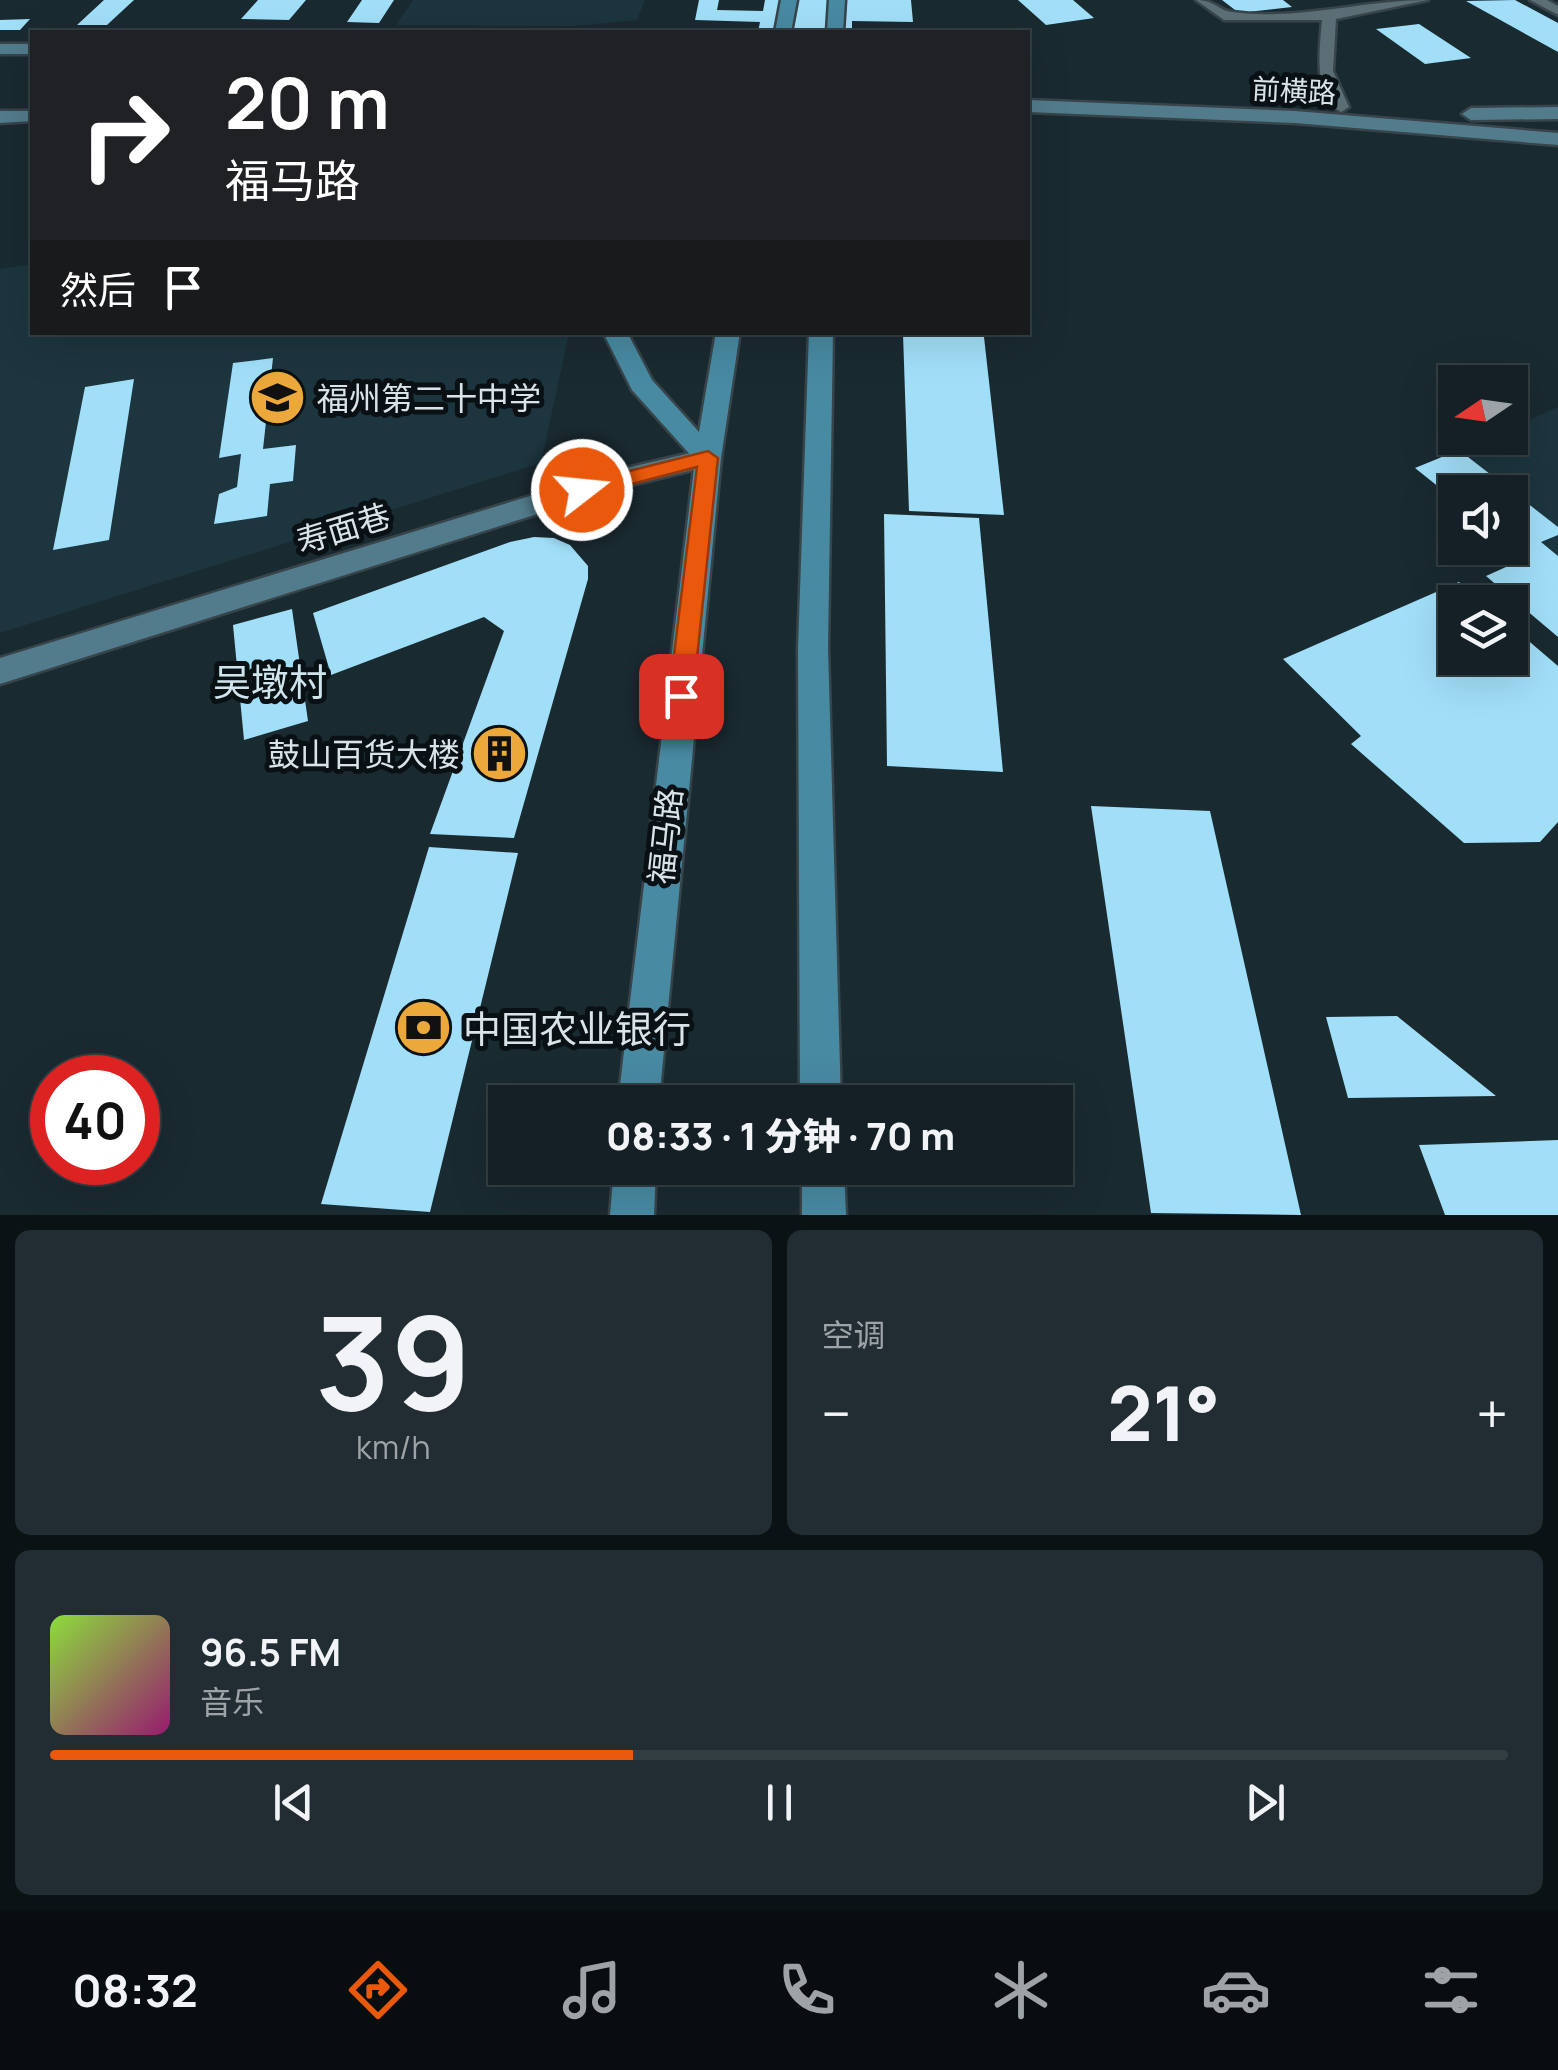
<!DOCTYPE html>
<html lang="zh">
<meta charset="utf-8">
<style>
body{margin:0;font-family:Manrope,"Noto Sans SC",sans-serif;background:#212d32;color:#f1f3f6;height:100vh;display:flex;flex-direction:column;font-size:38px;white-space:nowrap}
*{box-sizing:border-box;margin:0}
p{font-size:32px;color:#9da3a7}
.icon{flex:none;width:55px;height:55px;fill:none;stroke:currentColor;stroke-width:2;stroke-linecap:round;stroke-linejoin:round}
.map{position:relative;height:1215px;overflow:hidden}
.panel{display:flex;flex-direction:column;gap:15px;padding:15px;background:#0b1214;flex:1}
.panel>*{flex:none}
.hud{position:absolute;left:30px;top:30px;width:1000px;height:305px;border-radius:0px;box-shadow:0 10px 40px #0002,0 0 0 2px #333e42;background:#202124;color:#fff;overflow:hidden}
.needle{width:65px;rotate:257deg}
.controls{position:absolute;left:1438px;top:365px;display:grid;gap:20px}
.controls a{display:grid;place-items:center;width:90px;height:90px;border-radius:0px;background:#142025;box-shadow:0 10px 40px #0002,0 0 0 2px #333e42;font-size:50px}
.speed{position:absolute;left:30px;top:1055px;display:flex;gap:20px;font-size:50px;font-weight:700;text-align:center}
.speed>*{display:grid;place-content:center;width:130px;height:130px;border-radius:50%;background:#142025;box-shadow:0 10px 40px #0002,0 0 0 2px #333e42;line-height:1}
.speed .limit{border:15px solid #d22;background:#fff;color:#111}
.pin{position:absolute;display:grid;place-items:center;width:85px;height:85px;color:#fff;margin:-42px;border-radius:20px;box-shadow:0 5px 15px #0006}
.me{position:absolute;width:110px;margin:-55px;rotate:74deg;stroke-linejoin:round;filter:drop-shadow(0 0 8px #0008)}
.turn{display:flex;align-items:center;gap:35px;height:210px;padding:0 30px;font-size:45px}
.turn .icon{width:130px;height:130px;stroke-width:2.5}
.turn b{display:block;font-size:70px;line-height:85px}
.then{display:flex;align-items:center;height:95px;padding:0 30px;background:#0003;gap:20px;font-size:38px}
.big{font-size:75px;font-weight:800;line-height:1.1}
.panel .tile{flex:1;display:flex;flex-direction:column;justify-content:center;gap:15px;min-width:0;padding:0 35px;border-radius:15px;background:#212d32}
.panel .dial{align-items:center;gap:0}
.dial b{font-size:130px;line-height:1}
.song{display:flex;align-items:center;gap:30px}
.cover{width:120px;height:120px;border-radius:15px;background:linear-gradient(135deg,hsl(90 70% 55%),hsl(320 70% 35%))}
.played{height:10px;border-radius:5px;background:linear-gradient(90deg,#ea580c 40%,#333e42 40%)}
.keys{display:flex;justify-content:space-around;direction:ltr}
.heat{display:flex;justify-content:space-between;align-items:center;font-size:55px;direction:ltr}
.panel .tiles{flex:1;display:grid;gap:15px;grid-template-columns:1fr 1fr}
.tile:last-child{grid-column:span 2}
.trip{position:absolute;left:488px;top:1085px;width:585px;height:100px;border-radius:0px;background:#142025;box-shadow:0 10px 40px #0002,0 0 0 2px #333e42;font-weight:800;line-height:100px;text-align:center}
.menu{display:flex;height:160px;justify-content:space-around;align-items:center;background:#080d0f;color:#9da3a7}
.menu .icon{width:70px;height:70px}
.menu .current{color:#ea580c}
.menu b{font-size:45px;color:#f1f3f6}
.map>svg:first-child{display:block}
</style>
<div class="map">
<svg width="1558" height="1215" viewBox="0 0 1558 1215">
<rect width="100%" height="100%" fill="#1a2a31"/>
<path fill="#1c353e" d="M413,0H645L637,20L574,26L396,25Z
M32,264V332L569,333L541,463L0,633V269Z
M1558,407V637L1486,576L1526,558L1510,545V492H1455V500L1415,468L1488,438H1510V428Z"/>
<path fill="#a1dff8" d="M104,0H134L107,25H77Z
M258,0H306L289,20L241,19Z
M362,0H394L379,23L347,22Z
M699,0H719L717,10L763,11L765,0H911L913,22L852,21V32H758L760,22L695,20Z
M1018,0H1073L1094,18L1046,25Z
M1222,0H1283L1292,7L1239,13Z
M1515,0L1558,23V52L1466,1Z
M30,19L20,30H0V20Z
M1419,24L1471,58L1425,64L1376,29Z
M903,334L984,337L1004,515L909,511Z
M273,358L263,449L296,445L293,481L270,484L267,516L214,524L219,494L237,487L241,454L219,458L233,363Z
M134,379L109,540L53,550L85,387Z
M1459,450L1558,527V535L1541,542L1558,556V637L1486,576L1526,558L1510,545V492H1455V500L1415,468Z
M884,514L979,518L1003,772L887,766Z
M534,537L554,538L570,545L588,566V579L514,838L430,834L504,631L484,617L331,675L313,613L510,542Z
M1459,582L1484,602H1455V658H1510V625L1558,666V822L1540,842L1464,843L1351,744L1361,736L1283,659Z
M292,609L308,721L244,740L233,625Z
M1091,806L1210,811L1301,1215L1151,1213Z
M429,847L518,853L430,1212L321,1204Z
M1397,1016L1496,1096L1348,1098L1326,1017Z
M1558,1140V1215H1445L1419,1145Z"/>
<g fill="none" stroke-linecap="round" stroke-linejoin="round">
<defs>
<path id="lane" d="M1196,0C1215,0 1217,10 1232,12C1298,21 1362,0 1428,0L1336,19L1333,71L1349,107L1341,112C1312,97 1320,47 1322,20H1224Z
M1530,0H1547L1558,6V15Z"/>
<path id="secondary" d="M0,44H32V54H0Z
M1028,100L1295,111L1558,133V145L1295,123L1028,112Z
M1558,107V119L1471,120L1462,114L1471,108Z
M0,111H32V121L0,123Z
M708,449L717,452L721,458L717,464L623,487L0,684V658L609,472Z"/>
<path id="primary" d="M781,0H797L791,32H775Z
M829,0H845L843,32H827Z
M603,332H627L652,380L699,432L716,332H740L721,458L659,1102H618L695,460L632,390Z
M809,332H833L828,648L841,1102H800L798,648Z
M614,1168H656L654,1215H610Z
M802,1168H844L846,1215H802Z"/>
</defs>
<use href="#lane" stroke="#37444a" stroke-width="5"/>
<use href="#secondary" stroke="#37444a" stroke-width="5"/>
<use href="#primary" stroke="#37444a" stroke-width="5"/>
<use href="#lane" fill="#5b6d75" fill-rule="evenodd"/>
<use href="#secondary" fill="#527c8c" fill-rule="evenodd"/>
<use href="#primary" fill="#488aa2" fill-rule="evenodd"/>
</g>
<path fill="#ea580c" stroke="#983908" stroke-width="2.5" d="M708,451L718,458L693,696L690,703H673L669,696L697,467L582,497L572,490L582,483Z"/>
<defs>
<symbol id="school-disc" viewBox="-11 -11 22 22"><circle r="9.5" fill="#eda83b" stroke="#0a1114"/><path d="M0-5L7-2L0 1L-7-2ZM-4 1L0 2.5L4 1V4Q0 6-4 4Z" fill="#111"/></symbol>
<symbol id="building-disc" viewBox="-11 -11 22 22"><circle r="9.5" fill="#eda83b" stroke="#0a1114"/><path d="M-4-6H4V6H1V3H-1V6H-4ZM-2.5-4.3h1.7v1.8h-1.7ZM.8-4.3h1.7v1.8H.8ZM-2.5-1h1.7V.8h-1.7ZM.8-1h1.7V.8H.8Z" fill="#111"/></symbol>
<symbol id="bank-disc" viewBox="-11 -11 22 22"><circle r="9.5" fill="#eda83b" stroke="#0a1114"/><path d="M-6-4H6V4H-6ZM0-2.3a2.3 2.3 0 1 0 0 4.6a2.3 2.3 0 1 0 0-4.6Z" fill="#111"/></symbol>
</defs>
<g fill-rule="evenodd">
<use href="#school-disc" x="246" y="366" width="63" height="63"/>
<use href="#building-disc" x="468" y="722" width="63" height="63"/>
<use href="#bank-disc" x="392" y="996" width="63" height="63"/>
</g>
<g text-anchor="middle" dominant-baseline="central" stroke-width="10" stroke-linejoin="round" paint-order="stroke">
<g font-size="28" fill="#d9e3e8" stroke="#0a1114">
<text transform="translate(1294 90) rotate(3)">前横路</text>
</g>
<g font-size="32" fill="#d9e3e8" stroke="#0a1114" text-anchor="start">
<text x="317" y="398">福州第二十中学</text>
<text x="460" y="754" text-anchor="end">鼓山百货大楼</text>
</g>
<g font-size="32" fill="#d9e3e8" stroke="#0a1114">
<text transform="translate(343 528) rotate(-17)">寿面巷</text>
<text transform="translate(665 836) rotate(-84)">福马路</text>
</g>
<g font-size="38" fill="#cfe4ec" stroke="#0a1114">
<text x="270" y="681">吴墩村</text>
</g>
<g font-size="38" fill="#d9e3e8" stroke="#0a1114" text-anchor="start">
<text x="463" y="1028">中国农业银行</text>
</g>
</g>
</svg>
<div class="controls">
<a><svg class="needle" viewBox="-14 -14 28 28"><path d="M0-13l5 13h-10z" fill="#e53935"/><path d="M0 13l5-13h-10z" fill="#9da3a7"/></svg></a>
<a><svg class="icon" aria-label="sound" viewBox="0 0 24 24"><path d="M4 9h4l5-4v14l-5-4H4zM17 9q2 3 0 6"/></svg></a>
<a><svg class="icon" aria-label="layers" viewBox="0 0 24 24"><path d="M12 4l9 5-9 5-9-5zM3 14l9 5 9-5"/></svg></a>
</div>
<div class="speed"><div class="limit">40</div></div>
<div class="pin" style="left:681px;top:696px;background:#d93025"><svg class="icon" aria-label="arrive" viewBox="0 0 24 24"><path d="M6 21V4h12l-3 4 3 4H6"/></svg></div>
<svg class="me" style="left:582px;top:490px" viewBox="-20 -20 40 40"><circle r="17" fill="#ea580c" stroke="#fff" stroke-width="3"/><path d="M0-11L8 9 0 5-8 9z" fill="#fff"/></svg>
<div class="trip">08:33 · 1 分钟 · 70 m</div>
<div class="hud">
<div class="turn"><svg class="icon" aria-label="right" viewBox="0 0 24 24"><path d="M7 20v-9h11M14 6l5 5-5 5"/></svg><div><b>20 m</b>福马路</div></div>
<div class="then">然后<svg class="icon" aria-label="arrive" viewBox="0 0 24 24"><path d="M6 21V4h12l-3 4 3 4H6"/></svg></div>
</div>
</div>
<section class="panel">
<div class="tiles">
<div class="tile dial"><b>39</b><p>km/h</p></div>
<div class="tile"><p>空调</p>
<div class="heat"><a>−</a><b class="big">21°</b><a>+</a></div>
</div>
<div class="tile">
<div class="song"><i class="cover"></i><div><b>96.5 FM</b><p>音乐</p></div></div>
<div class="played"></div>
<div class="keys"><svg class="icon" aria-label="previous" viewBox="0 0 24 24"><path d="M18 5L8 12l10 7zM5 5v14"/></svg><svg class="icon" aria-label="pause" viewBox="0 0 24 24"><path d="M8 5v14M16 5v14"/></svg><svg class="icon" aria-label="next" viewBox="0 0 24 24"><path d="M6 5l10 7-10 7zM19 5v14"/></svg></div>
</div>
</div>
</section>
<nav class="menu">
<b>08:32</b>
<svg class="icon current" aria-label="directions" viewBox="0 0 24 24"><path d="M12 3l9 9-9 9-9-9zM9 14v-3h6M13 9l2 2-2 2"/></svg>
<svg class="icon" aria-label="music" viewBox="0 0 24 24"><path d="M9 18V5l10-2v13"/><circle cx="6" cy="18" r="3"/><circle cx="16" cy="16" r="3"/></svg>
<svg class="icon" aria-label="phone" viewBox="0 0 24 24"><path d="M5 4h4l2 5-3 2q2 4 5 5l2-3 5 2v4C11 20 4 13 5 4z"/></svg>
<svg class="icon" aria-label="climate" viewBox="0 0 24 24"><path d="M12 3v18M4 7l16 10M4 17L20 7"/></svg>
<svg class="icon" aria-label="car" viewBox="0 0 24 24"><path d="M5 17H2v-5l4-1 3-4h7l3 4 3 1v5h-3M9 17h6M6 11h13"/><circle cx="7" cy="17" r="2"/><circle cx="17" cy="17" r="2"/></svg>
<svg class="icon" aria-label="filters" viewBox="0 0 24 24"><path d="M4 7h16M4 17h16"/><circle cx="9" cy="7" r="2"/><circle cx="15" cy="17" r="2"/></svg>
</nav>
